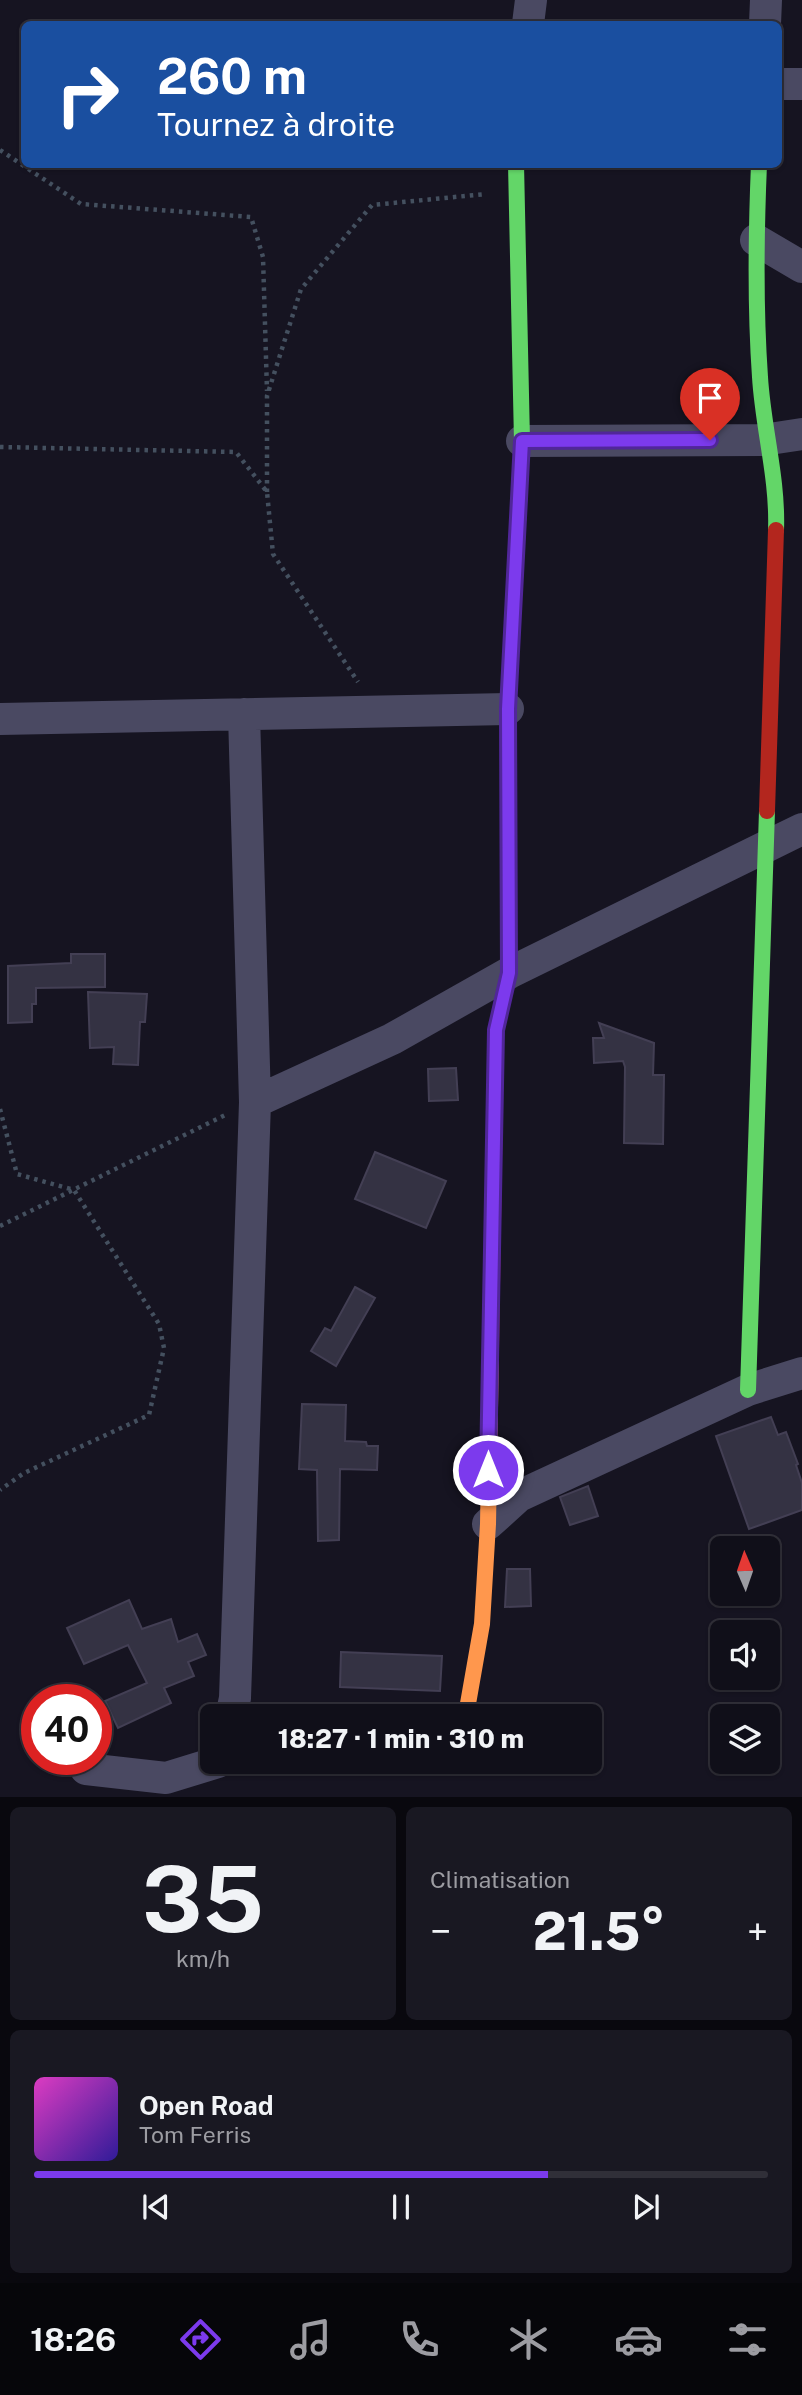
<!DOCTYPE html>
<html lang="fr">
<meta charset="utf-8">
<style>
body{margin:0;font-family:"Public Sans",sans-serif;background:#191822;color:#f1f3f6;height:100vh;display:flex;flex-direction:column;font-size:26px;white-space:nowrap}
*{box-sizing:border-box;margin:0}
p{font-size:23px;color:#9c9ca2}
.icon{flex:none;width:38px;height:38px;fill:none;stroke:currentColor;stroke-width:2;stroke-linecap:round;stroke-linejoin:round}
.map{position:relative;height:1797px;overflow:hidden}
.drawer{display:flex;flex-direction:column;gap:10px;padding:10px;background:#09080e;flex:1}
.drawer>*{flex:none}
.hud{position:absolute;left:21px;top:21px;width:761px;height:147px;border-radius:10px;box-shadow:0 2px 5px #0004,0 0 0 2px #302f38;background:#1a4fa0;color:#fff;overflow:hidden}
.needle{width:46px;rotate:358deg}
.tools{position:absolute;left:710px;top:1536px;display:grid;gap:14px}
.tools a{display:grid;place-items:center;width:70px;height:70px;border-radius:10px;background:#100f19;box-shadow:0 2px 5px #0004,0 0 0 2px #302f38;font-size:35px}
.speed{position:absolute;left:21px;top:1684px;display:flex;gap:14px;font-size:35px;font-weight:700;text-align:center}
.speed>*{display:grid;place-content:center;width:91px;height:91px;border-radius:50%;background:#100f19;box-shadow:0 2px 5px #0004,0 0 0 2px #302f38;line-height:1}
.speed .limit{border:10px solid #d22;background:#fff;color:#111}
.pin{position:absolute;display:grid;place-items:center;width:60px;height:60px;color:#fff;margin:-72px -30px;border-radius:50% 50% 50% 0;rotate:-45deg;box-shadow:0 0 7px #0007}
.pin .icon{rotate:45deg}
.me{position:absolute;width:77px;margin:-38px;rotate:0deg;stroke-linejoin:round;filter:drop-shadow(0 0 5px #0008)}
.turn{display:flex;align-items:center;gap:24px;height:147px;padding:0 21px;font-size:32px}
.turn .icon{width:91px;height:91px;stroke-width:2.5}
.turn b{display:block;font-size:49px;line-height:60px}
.big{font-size:52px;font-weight:800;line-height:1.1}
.drawer .widget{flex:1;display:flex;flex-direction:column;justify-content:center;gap:10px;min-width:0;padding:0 24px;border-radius:10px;background:#191822}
.drawer .dial{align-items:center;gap:0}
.dial b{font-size:91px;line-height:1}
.song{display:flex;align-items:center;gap:21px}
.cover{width:84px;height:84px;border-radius:10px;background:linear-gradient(135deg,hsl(310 70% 55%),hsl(250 70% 35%))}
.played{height:7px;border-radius:4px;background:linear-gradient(90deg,#7c3aed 70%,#302f38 70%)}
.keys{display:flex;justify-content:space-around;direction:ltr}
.heat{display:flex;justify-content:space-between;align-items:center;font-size:38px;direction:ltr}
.drawer .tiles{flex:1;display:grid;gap:10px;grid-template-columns:1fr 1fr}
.widget:last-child{grid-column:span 2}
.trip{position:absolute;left:200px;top:1704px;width:402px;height:70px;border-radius:10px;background:#100f19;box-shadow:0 2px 5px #0004,0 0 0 2px #302f38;font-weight:800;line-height:70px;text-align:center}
.menu{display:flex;height:112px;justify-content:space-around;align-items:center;background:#06060a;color:#9c9ca2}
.menu .icon{width:49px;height:49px}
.menu .current{color:#7c3aed}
.menu b{font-size:32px;color:#f1f3f6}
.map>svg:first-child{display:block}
</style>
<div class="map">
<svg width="802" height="1797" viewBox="0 0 802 1797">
<rect width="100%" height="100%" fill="#161421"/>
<path fill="#343243" stroke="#433f54" stroke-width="2" d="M71,954H105V987L36,988V1004H32V1022L8,1023V966L71,963Z
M88,992L147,994L145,1022H140L138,1065L113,1064L114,1047L90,1048Z
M599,1023L654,1043L653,1075H664L663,1144L624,1143L625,1067L623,1061L594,1063L593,1038H604Z
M456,1068L458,1100L429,1101L428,1069Z
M375,1152L446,1181L426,1228L355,1199Z
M355,1287L375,1298L336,1366L311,1351L325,1328L331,1331Z
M302,1404L346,1405L345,1441L366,1442L367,1446H378L377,1470L340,1469L339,1540L318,1541L317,1470L299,1469Z
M771,1417L778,1435L786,1432L798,1464L796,1465L802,1483V1510L749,1529L716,1436Z
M588,1486L598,1516L570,1525L560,1497Z
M507,1569H530L531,1606L505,1607Z
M129,1600L142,1629L171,1619L178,1642L197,1634L206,1655L188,1662L194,1676L164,1688L171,1703L118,1728L105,1701L147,1683L128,1645L84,1664L67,1628Z
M341,1652L442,1656L440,1691L340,1687Z"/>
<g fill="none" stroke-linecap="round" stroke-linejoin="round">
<path stroke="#44505f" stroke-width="4.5" stroke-dasharray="3.5 5" stroke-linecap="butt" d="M0,150L81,204L251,217L263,257L267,391
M0,447L236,452L267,492L273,554L358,682
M267,492V396L301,289L372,205L486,194
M0,1109L17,1174L74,1190L159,1324L164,1348L149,1415L24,1473L0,1490
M0,1226L225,1115"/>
<path stroke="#4a4962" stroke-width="32" d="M528,24L531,0
M765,24L766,0
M779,84H802
M756,240L802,267
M522,441L763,440L802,434
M0,719L508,709
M255,1102L392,1039L509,973L802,829
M488,1524L519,1496L748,1390L802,1373
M231,1717L235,1698L255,1102L244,714
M86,1769L166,1778L218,1762"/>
<path stroke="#63d668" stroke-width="16" d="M516,164L522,441L519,503
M759,164C756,235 755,306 760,377C763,428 778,479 776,530
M748,1390L767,811"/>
<path stroke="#ff974d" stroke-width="16" d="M508,784V709L519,503
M466,1715L482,1624L488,1524L491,1350"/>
<path stroke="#b3261e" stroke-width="16" d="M767,811L776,530
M491,1350L496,1030L509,973L508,784"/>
</g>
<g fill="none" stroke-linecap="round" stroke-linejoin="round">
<defs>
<path id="route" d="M488,1470L496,1030L509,973L508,709L522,441L710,440"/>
</defs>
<use href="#route" stroke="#51269a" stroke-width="18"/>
<use href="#route" stroke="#7c3aed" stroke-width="12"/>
</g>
</svg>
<div class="tools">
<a><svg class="needle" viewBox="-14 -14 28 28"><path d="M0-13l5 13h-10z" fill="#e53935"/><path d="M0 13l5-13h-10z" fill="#9c9ca2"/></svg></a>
<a><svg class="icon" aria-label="sound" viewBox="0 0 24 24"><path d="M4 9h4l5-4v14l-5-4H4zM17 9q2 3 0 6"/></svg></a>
<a><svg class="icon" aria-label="layers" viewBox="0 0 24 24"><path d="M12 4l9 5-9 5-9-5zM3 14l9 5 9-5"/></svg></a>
</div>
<div class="speed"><div class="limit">40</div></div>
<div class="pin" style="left:710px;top:440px;background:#d93025"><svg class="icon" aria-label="arrive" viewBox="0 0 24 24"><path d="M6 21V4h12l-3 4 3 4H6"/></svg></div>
<svg class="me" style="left:488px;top:1470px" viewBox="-20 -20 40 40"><circle r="17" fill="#7c3aed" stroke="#fff" stroke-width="3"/><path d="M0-11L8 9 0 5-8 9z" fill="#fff"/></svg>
<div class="trip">18:27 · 1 min · 310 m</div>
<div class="hud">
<div class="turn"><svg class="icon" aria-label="right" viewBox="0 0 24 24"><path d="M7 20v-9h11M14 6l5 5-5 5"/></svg><div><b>260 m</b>Tournez à droite</div></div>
</div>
</div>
<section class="drawer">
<div class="tiles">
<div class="widget dial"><b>35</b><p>km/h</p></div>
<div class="widget"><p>Climatisation</p>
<div class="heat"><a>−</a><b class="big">21.5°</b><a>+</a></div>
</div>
<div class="widget">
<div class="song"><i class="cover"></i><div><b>Open Road</b><p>Tom Ferris</p></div></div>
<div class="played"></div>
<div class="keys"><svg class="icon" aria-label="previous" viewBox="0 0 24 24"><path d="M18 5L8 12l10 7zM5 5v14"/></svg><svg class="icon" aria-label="pause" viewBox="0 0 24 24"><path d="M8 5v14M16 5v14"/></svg><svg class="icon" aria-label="next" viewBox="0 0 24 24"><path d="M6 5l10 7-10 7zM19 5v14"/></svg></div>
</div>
</div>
</section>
<nav class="menu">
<b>18:26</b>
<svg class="icon current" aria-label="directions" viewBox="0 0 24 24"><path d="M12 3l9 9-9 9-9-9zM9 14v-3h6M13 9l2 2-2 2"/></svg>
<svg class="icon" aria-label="music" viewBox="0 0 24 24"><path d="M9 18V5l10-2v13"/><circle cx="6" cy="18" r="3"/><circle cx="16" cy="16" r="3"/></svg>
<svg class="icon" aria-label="phone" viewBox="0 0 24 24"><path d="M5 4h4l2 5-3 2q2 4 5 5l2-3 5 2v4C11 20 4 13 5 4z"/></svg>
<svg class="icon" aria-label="climate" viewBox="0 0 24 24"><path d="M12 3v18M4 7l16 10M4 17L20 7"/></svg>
<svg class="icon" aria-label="car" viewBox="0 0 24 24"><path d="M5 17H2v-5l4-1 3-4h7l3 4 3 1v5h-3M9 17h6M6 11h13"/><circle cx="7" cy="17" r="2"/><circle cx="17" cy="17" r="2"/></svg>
<svg class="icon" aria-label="filters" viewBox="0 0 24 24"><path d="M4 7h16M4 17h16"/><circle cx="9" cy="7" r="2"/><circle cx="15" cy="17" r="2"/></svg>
</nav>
